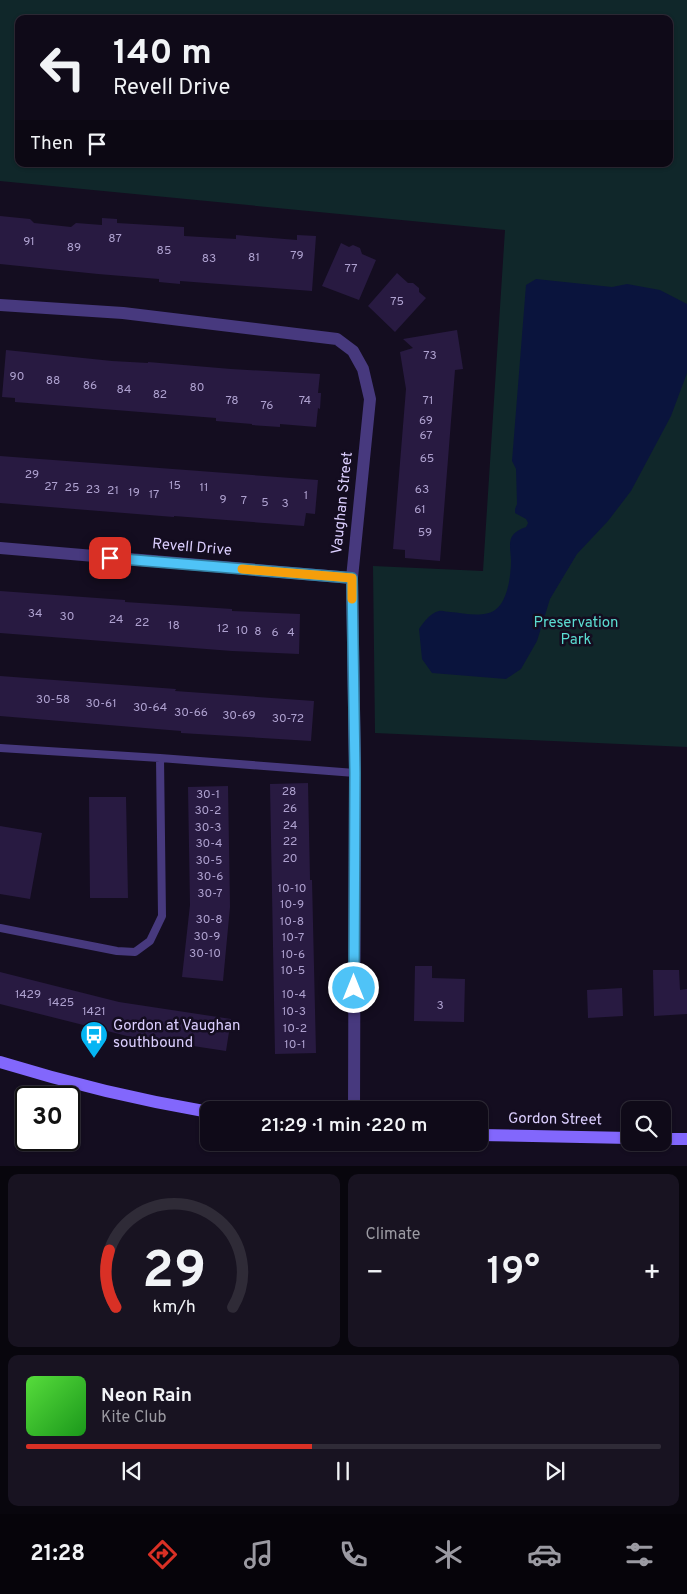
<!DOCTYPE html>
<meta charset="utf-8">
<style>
body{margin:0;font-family:Overpass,sans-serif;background:#181321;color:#f1f3f6;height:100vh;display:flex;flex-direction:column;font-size:19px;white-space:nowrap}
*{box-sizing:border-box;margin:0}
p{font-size:16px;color:#9b9aa2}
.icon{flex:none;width:28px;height:28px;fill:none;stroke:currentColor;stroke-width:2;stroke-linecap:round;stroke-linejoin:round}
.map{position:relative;height:1166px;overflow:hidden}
.panel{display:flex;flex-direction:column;gap:8px;padding:8px;background:#08060d;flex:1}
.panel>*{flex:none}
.banner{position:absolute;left:15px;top:15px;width:658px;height:152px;border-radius:10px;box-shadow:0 1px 4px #0004,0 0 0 1px #2f2b37;background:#0f0a18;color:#f1f3f6;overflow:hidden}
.buttons{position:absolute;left:621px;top:1101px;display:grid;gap:10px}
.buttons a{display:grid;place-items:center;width:50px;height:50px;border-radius:10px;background:#0f0a18;box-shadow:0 1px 4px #0004,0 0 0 1px #2f2b37;font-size:25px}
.speed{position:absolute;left:15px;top:1086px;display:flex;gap:10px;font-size:25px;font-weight:700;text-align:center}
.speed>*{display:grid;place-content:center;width:65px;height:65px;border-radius:50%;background:#0f0a18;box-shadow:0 1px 4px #0004,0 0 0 1px #2f2b37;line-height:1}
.speed .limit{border:2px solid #111;border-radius:8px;background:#fff;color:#111}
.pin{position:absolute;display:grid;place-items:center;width:42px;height:42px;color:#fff;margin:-21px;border-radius:10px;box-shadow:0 2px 8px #0006}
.me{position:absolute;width:55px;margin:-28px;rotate:0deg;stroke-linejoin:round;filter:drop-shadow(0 0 4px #0008)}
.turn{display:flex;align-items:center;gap:18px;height:105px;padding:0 15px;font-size:22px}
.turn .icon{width:65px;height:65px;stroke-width:2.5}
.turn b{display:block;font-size:35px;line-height:42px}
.then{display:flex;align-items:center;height:48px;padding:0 15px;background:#0003;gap:10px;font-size:19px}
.big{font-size:38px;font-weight:600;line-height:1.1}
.panel .widget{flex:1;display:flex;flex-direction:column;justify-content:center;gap:8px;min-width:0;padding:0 18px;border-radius:10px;background:#181321}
.panel .dial{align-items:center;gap:0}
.dial svg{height:130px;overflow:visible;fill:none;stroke:#2f2b37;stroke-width:7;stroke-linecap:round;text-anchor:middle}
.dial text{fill:#f1f3f6;stroke:none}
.song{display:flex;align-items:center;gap:15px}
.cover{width:60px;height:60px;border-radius:8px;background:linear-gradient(135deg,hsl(110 70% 55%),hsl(120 70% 35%))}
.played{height:5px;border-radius:2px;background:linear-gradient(90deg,#d93025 45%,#2f2b37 45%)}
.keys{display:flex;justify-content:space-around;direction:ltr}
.heat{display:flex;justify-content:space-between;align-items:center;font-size:28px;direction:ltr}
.panel .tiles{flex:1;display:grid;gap:8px;grid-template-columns:1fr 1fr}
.widget:last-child{grid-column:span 2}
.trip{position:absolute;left:200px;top:1101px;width:288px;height:50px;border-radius:10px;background:#0f0a18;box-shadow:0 1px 4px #0004,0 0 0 1px #2f2b37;font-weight:600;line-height:50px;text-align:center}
.menu{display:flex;height:80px;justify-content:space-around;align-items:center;background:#06040a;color:#9b9aa2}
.menu .icon{width:35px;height:35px}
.menu .active{color:#d93025}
.menu b{font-size:22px;color:#f1f3f6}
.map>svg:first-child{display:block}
</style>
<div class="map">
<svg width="687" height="1167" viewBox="0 0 687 1167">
<rect width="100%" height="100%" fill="#140d20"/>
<path fill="#10272a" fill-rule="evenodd" d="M0,0H687V747L375,733L373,566L483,571L505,230L0,181ZM19,19H669V164H19Z"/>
<path fill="#0a143d" d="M536,279L612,287L627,284L660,290L687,304V373L671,416L631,491L608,521L577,554L550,599L537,641L521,669L506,679L432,673L422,659L419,629C424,622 430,613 439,611C442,610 447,612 450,612C464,613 483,618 495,610C508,601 511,575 511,560C510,543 506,534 526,527L528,523L526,519L515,513V509L517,504L516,469L512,461L526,285Z"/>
<path fill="#281a41" d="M0,216L30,219L34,223L71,227L76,223L102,225V218L117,219V223L184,227V236L236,239V235L297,240V235L316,236L312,291L180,281V284L159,282V279L98,274L0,264Z
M341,243L349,247L353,245L360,248L362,254L376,260L359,300L322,286Z
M397,273L408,283H413L419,288V292L426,298L395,332L368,306Z
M457,330L463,369L455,370L440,561L405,558V550L393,549L406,389L400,352L413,348L403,339Z
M6,350L112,361L148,363V362L231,369L320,374L318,393H321L320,409L318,408L316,427L280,424V427L252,425V424L216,421V418L15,402V398L2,397Z
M0,456L318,480L315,514L306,513L304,526L174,516V517L0,503Z
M0,591L125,600V602L232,609V611L300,614L299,654L232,651L0,633Z
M0,676L176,689L175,691L314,701L311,741L181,733V731L0,716Z
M308,783L310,880H312L316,1053L275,1054L270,784Z
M228,786L230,907L223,981L182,977L190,905L188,787Z
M89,797H126L128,898H90Z
M0,826L42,833L30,899L0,894Z
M415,966H432V978L465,979L464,1022L414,1021Z
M653,970H679L680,990L687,989V1014L654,1016Z
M0,972L119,1002L231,1019L226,1051L127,1036L0,1004Z
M622,988L623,1016L588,1018L587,990Z"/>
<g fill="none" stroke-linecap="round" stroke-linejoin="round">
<path stroke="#47397e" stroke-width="8" d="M0,748L160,758L355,773
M0,928L117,951L135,952L150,941L162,916L160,758"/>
<path stroke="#47397e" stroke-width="12" d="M0,305L123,313L337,339L353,351L363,369L370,399L352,578L355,773L354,1110
M0,548L352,578"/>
<path stroke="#8267fc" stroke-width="12" d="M0,1062C68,1083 138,1100 209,1112
M479,1135L630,1138
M662,1139H687"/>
</g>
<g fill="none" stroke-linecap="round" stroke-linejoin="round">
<defs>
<path id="route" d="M110,558L352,578L355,773L354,988"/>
</defs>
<use href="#route" stroke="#337fa1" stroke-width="12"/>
<use href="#route" stroke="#4fc3f7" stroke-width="9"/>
<path stroke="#f59e0b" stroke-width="9" d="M242,569L352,578V599"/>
</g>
<defs>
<symbol id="bus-pin" viewBox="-11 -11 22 30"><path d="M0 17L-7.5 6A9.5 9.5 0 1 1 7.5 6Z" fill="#05b5f3" stroke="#140d20"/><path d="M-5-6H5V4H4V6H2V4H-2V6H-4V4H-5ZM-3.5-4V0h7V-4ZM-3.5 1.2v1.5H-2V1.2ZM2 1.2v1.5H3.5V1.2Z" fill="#fff"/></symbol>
</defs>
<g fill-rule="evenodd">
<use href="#bus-pin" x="78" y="1019" width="32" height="43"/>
</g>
<g text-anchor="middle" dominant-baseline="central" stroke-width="5" stroke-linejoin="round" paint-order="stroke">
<g font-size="12" fill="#aea1cf">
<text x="115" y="239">87</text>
<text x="29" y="242">91</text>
<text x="74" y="248">89</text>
<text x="164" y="251">85</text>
<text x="297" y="256">79</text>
<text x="254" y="258">81</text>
<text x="209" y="259">83</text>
<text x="351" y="269">77</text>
<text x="397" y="302">75</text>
<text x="430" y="356">73</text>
<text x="17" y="377">90</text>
<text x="53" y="381">88</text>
<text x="90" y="386">86</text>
<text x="197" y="388">80</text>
<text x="124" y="390">84</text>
<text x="160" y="395">82</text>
<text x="232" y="401">78</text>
<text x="305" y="401">74</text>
<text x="428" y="401">71</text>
<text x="267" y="406">76</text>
<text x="426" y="421">69</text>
<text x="426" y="436">67</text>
<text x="427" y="459">65</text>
<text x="32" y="475">29</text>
<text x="175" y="486">15</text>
<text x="51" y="487">27</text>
<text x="72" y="488">25</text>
<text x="204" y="488">11</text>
<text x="93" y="490">23</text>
<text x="422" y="490">63</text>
<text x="113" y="491">21</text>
<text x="134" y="493">19</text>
<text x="154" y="495">17</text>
<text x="306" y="496">1</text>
<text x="223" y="500">9</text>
<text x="244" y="501">7</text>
<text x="265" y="503">5</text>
<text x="285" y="504">3</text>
<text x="420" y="510">61</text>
<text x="425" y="533">59</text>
<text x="35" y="614">34</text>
<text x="67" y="617">30</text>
<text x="116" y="620">24</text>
<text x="142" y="623">22</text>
<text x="174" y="626">18</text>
<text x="223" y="629">12</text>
<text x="242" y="631">10</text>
<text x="258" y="632">8</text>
<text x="275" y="633">6</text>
<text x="291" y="633">4</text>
<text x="53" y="700">30-58</text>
<text x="101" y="704">30-61</text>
<text x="150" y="708">30-64</text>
<text x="191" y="713">30-66</text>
<text x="239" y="716">30-69</text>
<text x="288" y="719">30-72</text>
<text x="289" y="792">28</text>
<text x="208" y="795">30-1</text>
<text x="290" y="809">26</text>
<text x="208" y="811">30-2</text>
<text x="290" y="826">24</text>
<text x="208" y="828">30-3</text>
<text x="290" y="842">22</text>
<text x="209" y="844">30-4</text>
<text x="290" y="859">20</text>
<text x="209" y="861">30-5</text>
<text x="210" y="877">30-6</text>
<text x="292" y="889">10-10</text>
<text x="210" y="894">30-7</text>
<text x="292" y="905">10-9</text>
<text x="209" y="920">30-8</text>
<text x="292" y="922">10-8</text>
<text x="207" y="937">30-9</text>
<text x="293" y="938">10-7</text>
<text x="205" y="954">30-10</text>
<text x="293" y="955">10-6</text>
<text x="293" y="971">10-5</text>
<text x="28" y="995">1429</text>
<text x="294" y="995">10-4</text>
<text x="61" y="1003">1425</text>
<text x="440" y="1006">3</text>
<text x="94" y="1012">1421</text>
<text x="294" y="1012">10-3</text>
<text x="295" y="1029">10-2</text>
<text x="295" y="1045">10-1</text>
</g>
<g font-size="15" fill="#dbcefe" stroke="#140d20">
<text transform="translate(343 503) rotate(-84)">Vaughan Street</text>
<text transform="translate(192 548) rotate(5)">Revell Drive</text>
<text transform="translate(555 1120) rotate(1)">Gordon Street</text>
</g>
<g font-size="15" fill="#5bdcd1" stroke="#140d20">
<text x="576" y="623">Preservation<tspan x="576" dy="17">Park</tspan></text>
</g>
<g font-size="15" fill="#dbcefe" stroke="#140d20" text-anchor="start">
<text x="113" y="1026">Gordon at Vaughan<tspan x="113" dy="17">southbound</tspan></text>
</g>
</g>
</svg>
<div class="buttons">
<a><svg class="icon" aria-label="search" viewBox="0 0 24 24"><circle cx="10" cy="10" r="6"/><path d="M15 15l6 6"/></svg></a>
</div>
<div class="speed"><div class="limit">30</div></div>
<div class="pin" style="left:110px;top:558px;background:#d93025"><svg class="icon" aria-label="arrive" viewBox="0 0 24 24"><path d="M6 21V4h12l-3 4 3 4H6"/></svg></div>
<svg class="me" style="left:354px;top:988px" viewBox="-20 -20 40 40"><circle r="17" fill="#4fc3f7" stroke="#fff" stroke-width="3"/><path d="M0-11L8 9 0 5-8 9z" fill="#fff"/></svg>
<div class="trip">21:29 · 1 min · 220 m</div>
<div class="banner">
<div class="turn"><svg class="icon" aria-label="left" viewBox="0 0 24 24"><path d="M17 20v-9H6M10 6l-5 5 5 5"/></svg><div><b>140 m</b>Revell Drive</div></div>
<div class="then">Then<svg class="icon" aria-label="arrive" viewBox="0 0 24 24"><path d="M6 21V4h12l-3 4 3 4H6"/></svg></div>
</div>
</div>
<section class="panel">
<div class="tiles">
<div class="widget dial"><svg viewBox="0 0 100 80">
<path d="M14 69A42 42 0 1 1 86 69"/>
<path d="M14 69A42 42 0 0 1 10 34" stroke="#d93025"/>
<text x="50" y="56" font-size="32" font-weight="700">29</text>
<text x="50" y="72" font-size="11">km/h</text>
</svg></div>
<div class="widget"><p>Climate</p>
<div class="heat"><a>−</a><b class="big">19°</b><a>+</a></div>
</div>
<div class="widget">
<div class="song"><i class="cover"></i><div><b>Neon Rain</b><p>Kite Club</p></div></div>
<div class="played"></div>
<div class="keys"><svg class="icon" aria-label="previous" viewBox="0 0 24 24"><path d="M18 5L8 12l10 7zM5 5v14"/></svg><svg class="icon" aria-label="pause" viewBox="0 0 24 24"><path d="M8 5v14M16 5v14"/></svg><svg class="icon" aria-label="next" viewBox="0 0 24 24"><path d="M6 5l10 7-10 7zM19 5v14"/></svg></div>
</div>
</div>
</section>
<nav class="menu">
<b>21:28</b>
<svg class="icon active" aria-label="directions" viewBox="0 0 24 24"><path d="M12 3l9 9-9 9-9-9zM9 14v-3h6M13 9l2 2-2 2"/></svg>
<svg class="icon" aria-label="music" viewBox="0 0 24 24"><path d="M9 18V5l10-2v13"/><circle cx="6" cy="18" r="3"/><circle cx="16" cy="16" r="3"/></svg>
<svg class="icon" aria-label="phone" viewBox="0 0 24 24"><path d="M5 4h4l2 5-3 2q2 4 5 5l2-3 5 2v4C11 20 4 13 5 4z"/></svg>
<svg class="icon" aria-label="climate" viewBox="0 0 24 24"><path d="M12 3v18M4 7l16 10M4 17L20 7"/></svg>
<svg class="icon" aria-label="car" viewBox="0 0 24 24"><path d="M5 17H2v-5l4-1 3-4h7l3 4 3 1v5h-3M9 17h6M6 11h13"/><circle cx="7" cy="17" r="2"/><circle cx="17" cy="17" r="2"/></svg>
<svg class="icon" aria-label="filters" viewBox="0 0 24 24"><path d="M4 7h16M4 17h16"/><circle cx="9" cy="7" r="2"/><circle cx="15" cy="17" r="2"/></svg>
</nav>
